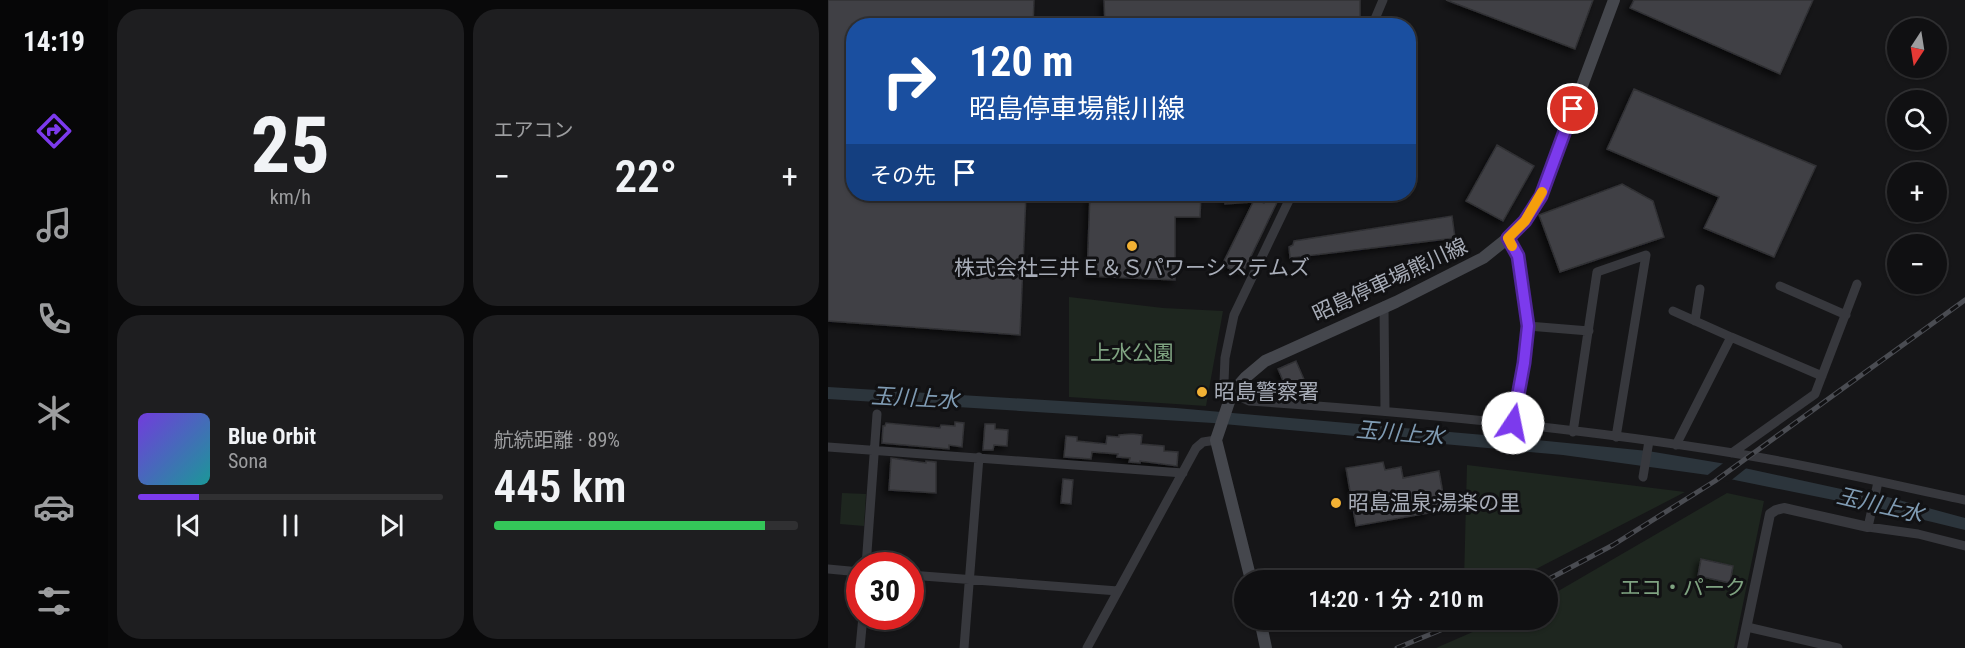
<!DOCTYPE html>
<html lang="ja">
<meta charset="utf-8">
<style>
body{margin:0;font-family:"Roboto Condensed","Noto Sans JP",sans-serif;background:#1e1e20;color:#f1f3f6;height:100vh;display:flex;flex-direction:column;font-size:22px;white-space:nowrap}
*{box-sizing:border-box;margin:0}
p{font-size:20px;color:#9c9d9f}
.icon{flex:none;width:33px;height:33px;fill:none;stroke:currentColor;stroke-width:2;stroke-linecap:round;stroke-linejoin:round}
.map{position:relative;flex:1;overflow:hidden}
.side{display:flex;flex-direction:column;gap:9px;padding:9px;background:#09090a;width:720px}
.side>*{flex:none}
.guide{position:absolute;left:18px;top:18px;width:570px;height:183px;border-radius:24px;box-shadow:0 2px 4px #0004,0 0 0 2px #303032;background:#1a4fa0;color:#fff;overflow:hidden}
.needle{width:39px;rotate:192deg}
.tools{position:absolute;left:1059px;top:18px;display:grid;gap:12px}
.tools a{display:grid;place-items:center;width:60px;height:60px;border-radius:50%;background:#101012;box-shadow:0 2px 4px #0004,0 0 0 2px #303032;font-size:30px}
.speed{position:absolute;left:18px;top:552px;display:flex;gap:12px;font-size:30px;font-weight:700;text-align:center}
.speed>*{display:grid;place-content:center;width:78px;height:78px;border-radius:50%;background:#101012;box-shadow:0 2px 4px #0004,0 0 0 2px #303032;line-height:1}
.speed .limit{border:9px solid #d22;background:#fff;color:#111}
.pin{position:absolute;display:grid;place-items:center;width:51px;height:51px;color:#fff;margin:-26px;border:3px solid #fff;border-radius:50%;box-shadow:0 2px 6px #0007}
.me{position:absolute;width:66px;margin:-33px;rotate:11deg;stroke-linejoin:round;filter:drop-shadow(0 0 4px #0008)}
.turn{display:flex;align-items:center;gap:21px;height:126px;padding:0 24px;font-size:27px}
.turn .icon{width:78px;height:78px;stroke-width:2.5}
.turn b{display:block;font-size:42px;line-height:51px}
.then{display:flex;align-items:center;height:57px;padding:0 24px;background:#0003;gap:12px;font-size:22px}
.big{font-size:45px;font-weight:600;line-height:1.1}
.side .card{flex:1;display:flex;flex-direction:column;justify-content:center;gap:9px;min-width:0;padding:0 21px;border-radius:24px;background:#1e1e20}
.side .dial{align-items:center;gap:0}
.dial b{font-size:78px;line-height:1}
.song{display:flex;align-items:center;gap:18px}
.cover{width:72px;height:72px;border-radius:9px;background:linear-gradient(135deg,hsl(260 70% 55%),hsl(180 70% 35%))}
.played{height:6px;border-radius:3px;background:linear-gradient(90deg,#7c3aed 20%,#303032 20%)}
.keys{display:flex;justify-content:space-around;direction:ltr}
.heat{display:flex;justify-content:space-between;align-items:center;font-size:33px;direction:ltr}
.charge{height:9px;border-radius:4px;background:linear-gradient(90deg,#34c759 89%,#303032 0)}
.side .tiles{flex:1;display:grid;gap:9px;grid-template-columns:repeat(2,1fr)}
.trip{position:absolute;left:406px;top:570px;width:324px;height:60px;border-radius:30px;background:#101012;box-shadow:0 2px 4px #0004,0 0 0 2px #303032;font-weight:600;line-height:60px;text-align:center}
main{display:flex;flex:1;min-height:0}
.tab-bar{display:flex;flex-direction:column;width:108px;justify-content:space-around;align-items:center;background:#060607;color:#9c9d9f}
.tab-bar .icon{width:42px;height:42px}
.tab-bar .selected{color:#7c3aed}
.tab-bar b{font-size:27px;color:#f1f3f6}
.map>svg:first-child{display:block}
</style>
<main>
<nav class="tab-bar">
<b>14:19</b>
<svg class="icon selected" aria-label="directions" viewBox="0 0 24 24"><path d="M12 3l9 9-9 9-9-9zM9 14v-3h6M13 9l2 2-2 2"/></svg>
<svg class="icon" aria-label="music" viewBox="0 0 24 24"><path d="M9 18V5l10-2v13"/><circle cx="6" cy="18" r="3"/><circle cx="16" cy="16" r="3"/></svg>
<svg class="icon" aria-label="phone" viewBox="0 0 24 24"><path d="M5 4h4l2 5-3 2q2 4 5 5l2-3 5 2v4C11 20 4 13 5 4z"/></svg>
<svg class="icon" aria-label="climate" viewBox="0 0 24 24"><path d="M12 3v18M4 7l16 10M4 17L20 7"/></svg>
<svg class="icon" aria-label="car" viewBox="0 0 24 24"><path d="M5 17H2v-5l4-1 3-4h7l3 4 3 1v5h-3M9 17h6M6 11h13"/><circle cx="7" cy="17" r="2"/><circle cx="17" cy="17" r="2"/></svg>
<svg class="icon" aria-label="filters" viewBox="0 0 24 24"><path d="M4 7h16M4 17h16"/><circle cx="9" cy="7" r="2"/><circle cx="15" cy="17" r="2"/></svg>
</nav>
<section class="side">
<div class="tiles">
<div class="card dial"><b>25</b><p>km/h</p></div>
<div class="card"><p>エアコン</p>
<div class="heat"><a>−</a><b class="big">22°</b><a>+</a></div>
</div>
<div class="card">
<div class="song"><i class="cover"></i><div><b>Blue Orbit</b><p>Sona</p></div></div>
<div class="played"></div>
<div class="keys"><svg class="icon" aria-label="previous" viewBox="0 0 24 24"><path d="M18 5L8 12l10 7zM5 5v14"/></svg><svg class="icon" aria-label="pause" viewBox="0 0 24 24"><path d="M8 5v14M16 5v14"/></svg><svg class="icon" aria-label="next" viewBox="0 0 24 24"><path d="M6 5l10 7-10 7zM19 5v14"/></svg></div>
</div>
<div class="card"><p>航続距離 · 89%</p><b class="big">445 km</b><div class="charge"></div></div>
</div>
</section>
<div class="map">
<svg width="1137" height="648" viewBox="0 0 1137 648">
<defs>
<filter id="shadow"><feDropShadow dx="-3.5" dy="3.5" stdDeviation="3" flood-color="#0009"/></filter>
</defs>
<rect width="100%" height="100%" fill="#161618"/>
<path fill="#1e261f" d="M241,297L335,308L395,311L378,406L241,397Z
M639,465L857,492L687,580H636Z
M14,493L38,494L36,526L12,524Z
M899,493L936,501L906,648H608L672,620H720V597Z"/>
<path fill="#2c353c" d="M0,387L348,408L679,437L820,451L898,464L1036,494L1056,496L1137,518V530L1055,510L887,476L735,455L385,423L0,399Z"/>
<path fill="#161618" d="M898,461L921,466L901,482L877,477Z"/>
<path fill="#404145" stroke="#303034" stroke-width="1.5" filter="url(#shadow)" d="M0,0H206L205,26H26V194H198L192,335L0,321Z
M276,0H532V26H277Z
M618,0H765L747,49Z
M806,0H985L952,74L802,8Z
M806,89L988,166L946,257L876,228L891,197L779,149Z
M669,145L706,166L675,221L638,201Z
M794,184L825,201L836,237L732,272L711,215Z
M262,194H373L372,217H347V280L259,276Z
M397,194H417L436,203L441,194H453L414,275L394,265L425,202L397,204Z
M624,216L627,238L462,258L461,247L465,245L466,241Z
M468,361L481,391L462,397L450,369Z
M127,422L136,423L134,447L121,445V449L54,443L55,426H57L58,423L112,428L113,425L127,426Z
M157,424H167V429L180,430L179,446L166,445L165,450H155Z
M304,434L314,435L313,444L336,446V451L350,452L349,466L312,461V463L301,462L302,458L289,457L290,454L264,452L263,459L236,457L238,436L249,437V441L278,444L279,436L291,437V435Z
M63,458L98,463V461L108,462V493L61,490Z
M555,462L557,470L573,467L575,478L611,471L617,505L600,508L601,513L528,526L518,468Z
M235,479L245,480L243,504L233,503Z
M873,559L905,566L902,583L870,576Z"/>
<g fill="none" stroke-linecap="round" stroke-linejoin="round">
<path stroke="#37383d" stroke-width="9" d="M544,26L555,0
M464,194L406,315L397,358L396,382L404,393L421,401C583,412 745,427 905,453C983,465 1060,484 1137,500
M680,238L690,256L700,326L696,363L685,423
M952,286L1018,315
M556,306L557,411
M845,311L903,337
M867,321L872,289
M700,326L761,331
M745,432L769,272L818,255L788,437
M848,445L903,337L994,376
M0,447L355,473
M904,453L987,394L1029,284
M815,477L821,441
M1050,482L1040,527L1090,534L1137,546
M38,566L49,414
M0,569L32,572
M82,575L290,591
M919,627L1010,648
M32,648L35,616
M136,648L151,457
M259,648L368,448L375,442L388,440"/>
<path stroke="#37383d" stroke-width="10" d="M914,648L942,514L948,510L956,508L1040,527"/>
<path stroke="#45474d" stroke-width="12" d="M423,580L388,440L404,393L418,377L437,361L568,302L655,258L680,238L697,221L713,196L786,0
M432,620L438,648"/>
<defs>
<path id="rail" d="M719,580L785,545L887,481L1137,300
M569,648L637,620"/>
</defs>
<use href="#rail" stroke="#4a4c52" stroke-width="5"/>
<use href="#rail" stroke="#111113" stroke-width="3" stroke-dasharray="9" stroke-linecap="butt"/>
</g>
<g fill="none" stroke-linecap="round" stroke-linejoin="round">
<defs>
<path id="route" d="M685,423L696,363L700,326L690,256L680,238L697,221L713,196L745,109"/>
</defs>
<use href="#route" stroke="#51269a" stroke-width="15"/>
<use href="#route" stroke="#7c3aed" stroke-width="10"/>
<path stroke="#f59e0b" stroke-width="10" d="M684,246L680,238L697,221L714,192"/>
</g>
<g fill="#f2b134" stroke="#111113" stroke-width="2">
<circle cx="304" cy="246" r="6"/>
<circle cx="374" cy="392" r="6"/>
<circle cx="508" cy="503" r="6"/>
</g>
<g text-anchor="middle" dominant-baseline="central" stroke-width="6" stroke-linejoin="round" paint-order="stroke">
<g font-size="21" fill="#a8adb8" stroke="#111113" text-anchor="start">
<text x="304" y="268" text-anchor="middle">株式会社三井Ｅ＆Ｓパワーシステムズ</text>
<text x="386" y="392">昭島警察署</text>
<text x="520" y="503">昭島温泉;湯楽の里</text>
</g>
<g font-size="21" fill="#a8adb8" stroke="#111113">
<text transform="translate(562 280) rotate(-25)">昭島停車場熊川線</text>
</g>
<g font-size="21" fill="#7fa381" stroke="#111113">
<text x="304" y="353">上水公園</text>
<text x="855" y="588">エコ・パーク</text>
</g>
<g font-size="22" font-style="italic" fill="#7f9bb3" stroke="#111113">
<text transform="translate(87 398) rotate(3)">玉川上水</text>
<text transform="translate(572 433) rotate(5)">玉川上水</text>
<text transform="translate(1052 505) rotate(13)">玉川上水</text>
</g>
</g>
</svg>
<div class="tools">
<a><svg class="needle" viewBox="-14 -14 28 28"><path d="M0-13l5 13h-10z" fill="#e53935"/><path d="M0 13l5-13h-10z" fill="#9c9d9f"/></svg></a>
<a><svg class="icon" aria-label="search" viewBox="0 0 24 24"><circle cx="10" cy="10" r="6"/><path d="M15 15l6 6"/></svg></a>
<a>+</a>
<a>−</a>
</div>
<div class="speed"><div class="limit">30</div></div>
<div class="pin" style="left:745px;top:109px;background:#d93025"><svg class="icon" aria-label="arrive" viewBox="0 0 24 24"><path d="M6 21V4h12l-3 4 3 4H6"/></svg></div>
<svg class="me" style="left:685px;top:423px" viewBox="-20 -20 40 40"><circle r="19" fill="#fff"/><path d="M0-13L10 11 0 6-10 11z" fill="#7c3aed"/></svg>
<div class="trip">14:20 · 1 分 · 210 m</div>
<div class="guide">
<div class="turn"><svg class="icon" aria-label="right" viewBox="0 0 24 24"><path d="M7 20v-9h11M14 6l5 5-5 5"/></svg><div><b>120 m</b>昭島停車場熊川線</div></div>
<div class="then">その先<svg class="icon" aria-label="arrive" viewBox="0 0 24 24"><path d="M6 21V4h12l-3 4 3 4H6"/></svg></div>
</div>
</div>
</main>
